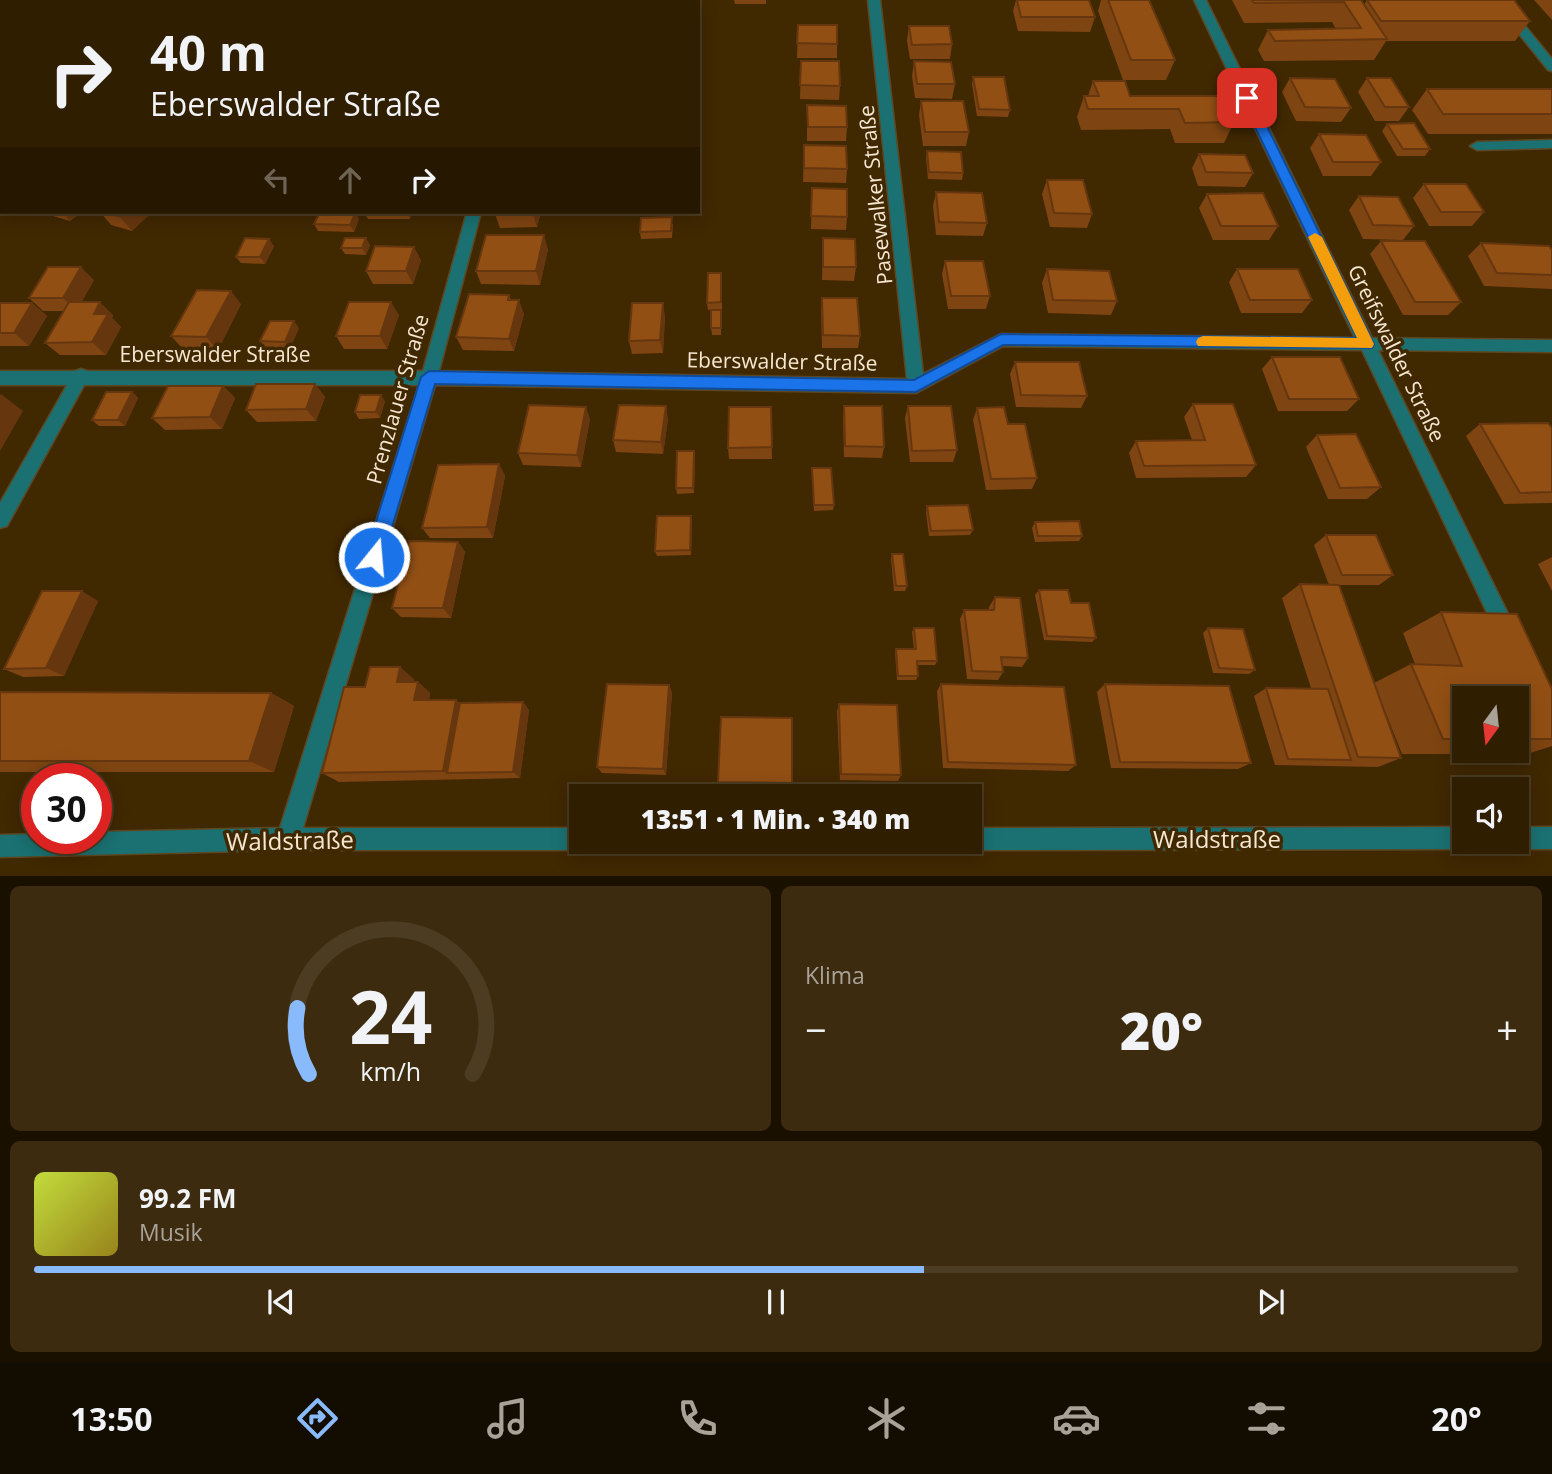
<!DOCTYPE html>
<html lang="de">
<meta charset="utf-8">
<style>
body{margin:0;font-family:"Open Sans",sans-serif;background:#3c2b0f;color:#f1f3f6;height:100vh;display:flex;flex-direction:column;font-size:26px;white-space:nowrap}
*{box-sizing:border-box;margin:0}
p{font-size:23px;color:#a8a299}
.icon{flex:none;width:38px;height:38px;fill:none;stroke:currentColor;stroke-width:2;stroke-linecap:round;stroke-linejoin:round}
.map{position:relative;height:876px;overflow:hidden}
.drawer{display:flex;flex-direction:column;gap:10px;padding:10px;background:#1a1000;flex:1}
.drawer>*{flex:none}
.banner{position:absolute;left:0px;top:0px;width:700px;height:214px;box-shadow:0 4px 18px #0003,0 0 0 2px #4b3c22;background:#301e00;color:#f1f3f6;overflow:hidden}
.needle{width:46px;rotate:195deg}
.tools{position:absolute;left:1452px;top:686px;display:grid;gap:14px}
.tools a{display:grid;place-items:center;width:77px;height:77px;border-radius:0px;background:#301e00;box-shadow:0 4px 18px #0003,0 0 0 2px #4b3c22;font-size:35px}
.speed{position:absolute;left:21px;top:763px;display:flex;gap:14px;font-size:35px;font-weight:700;text-align:center}
.speed>*{display:grid;place-content:center;width:91px;height:91px;border-radius:50%;background:#301e00;box-shadow:0 4px 18px #0003,0 0 0 2px #4b3c22;line-height:1}
.speed .limit{border:10px solid #d22;background:#fff;color:#111}
.pin{position:absolute;display:grid;place-items:center;width:60px;height:60px;color:#fff;margin:-30px;border-radius:14px;box-shadow:0 4px 10px #0006}
.me{position:absolute;width:77px;margin:-38px;rotate:17deg;stroke-linejoin:round;filter:drop-shadow(0 0 5px #0008)}
.turn{display:flex;align-items:center;gap:24px;height:147px;padding:0 35px;font-size:32px}
.turn .icon{width:91px;height:91px;stroke-width:2.5}
.turn b{display:block;font-size:49px;line-height:60px}
.lanes{display:flex;align-items:center;height:66px;padding:0 35px;background:#0003;justify-content:center;gap:35px;direction:ltr}
.lanes .off{opacity:.35}
.big{font-size:52px;font-weight:800;line-height:1.1}
.drawer .tile{flex:1;display:flex;flex-direction:column;justify-content:center;gap:10px;min-width:0;padding:0 24px;border-radius:10px;background:#3c2b0f}
.drawer .dial{align-items:center;gap:0}
.dial svg{height:182px;overflow:visible;fill:none;stroke:#4b3c22;stroke-width:7;stroke-linecap:round;text-anchor:middle}
.dial text{fill:#f1f3f6;stroke:none}
.song{display:flex;align-items:center;gap:21px}
.cover{width:84px;height:84px;border-radius:10px;background:linear-gradient(135deg,hsl(70 70% 55%),hsl(50 70% 35%))}
.played{height:7px;border-radius:4px;background:linear-gradient(90deg,#89bafc 60%,#4b3c22 60%)}
.keys{display:flex;justify-content:space-around;direction:ltr}
.heat{display:flex;justify-content:space-between;align-items:center;font-size:38px;direction:ltr}
.drawer .tiles{flex:1;display:grid;gap:10px;grid-template-columns:1fr 1fr}
.tile:last-child{grid-column:span 2}
.trip{position:absolute;left:569px;top:784px;width:413px;height:70px;border-radius:0px;background:#301e00;box-shadow:0 4px 18px #0003,0 0 0 2px #4b3c22;font-weight:800;line-height:70px;text-align:center}
.menu{display:flex;height:112px;justify-content:space-around;align-items:center;background:#130c00;color:#a8a299}
.menu .icon{width:49px;height:49px}
.menu .active{color:#89bafc}
.menu b{font-size:32px;color:#f1f3f6}
.map>svg:first-child{display:block}
</style>
<div class="map">
<svg width="1552" height="876" viewBox="0 0 1552 876">
<rect width="100%" height="100%" fill="#402800"/>
<g fill="none" stroke-linecap="round" stroke-linejoin="round">
<defs>
<path id="lane" d="M1552,140V148L1477,150L1470,146L1477,142Z
M81,369L87,371L89,376L7,526L0,528V503L75,371Z"/>
<path id="street" d="M526,0H538V2H526Z
M868,0H880L923,374L1001,334L1355,338L1194,0H1206L1372,338L1552,340V352L1378,350L1514,626L1517,633L1514,640L1507,643L1500,640L1362,350L1003,346L916,393L435,385L303,828H581V842H591L589,847L581,850H288L0,857V835L37,834V838H96V832L280,828L419,385H0V371H423L467,212H481L439,371L907,379Z
M1492,0H1504L1552,59V71L1548,70Z
M1465,827V842H1475L1473,846L1465,849L970,850L962,847L960,842H970V828Z
M1517,827H1552V849H1517L1509,846L1507,842H1517Z"/>
<path id="secondary" d="M210,0H223L208,2Z
M2,167V178L0,179V168Z"/>
</defs>
<use href="#lane" stroke="#5d4722" stroke-width="3"/>
<use href="#street" stroke="#5d4722" stroke-width="3"/>
<use href="#secondary" stroke="#5d4722" stroke-width="3"/>
<use href="#lane" fill="#1b7172" fill-rule="evenodd"/>
<use href="#street" fill="#1b7172" fill-rule="evenodd"/>
<use href="#secondary" fill="#259393" fill-rule="evenodd"/>
</g>
<path fill="#7e4411" fill-rule="evenodd" d="M0,0L2,2V38H0Z
M274,0H312L310,2H282Z
M461,0H502L501,2H462Z
M559,0H604V2H560Z
M734,0H766V4H735Z
M1016,0H1089L1095,17L1090,32L1018,31L1013,11Z
M1101,0H1149L1175,60L1166,80H1123L1098,11Z
M1232,0H1361L1364,5L1367,0L1530,21L1515,41H1386L1374,60L1264,61L1258,50L1268,30L1336,29L1332,22L1244,23Z
M1534,0H1552V20Z
M798,25L837,44V58H797Z
M909,26L952,44L950,59H910L907,41Z
M801,61L840,86L839,100L800,99Z
M914,61L955,84L952,99L915,98L912,76Z
M973,77L1010,110L1008,117L977,116L972,84Z
M1290,78L1351,108L1341,122L1296,121L1282,92Z
M1367,78L1409,107L1399,121H1375L1358,92Z
M1093,81L1130,96L1234,122L1224,143H1175L1170,129L1081,130L1077,117L1084,96H1088Z
M1427,89H1552V134H1428L1412,110Z
M921,101L969,132L966,146H923L919,115Z
M807,105L847,127L846,141H807Z
M1387,124L1430,149L1425,156H1397L1382,131Z
M1319,134L1381,162L1371,176H1323L1310,148Z
M804,145L847,169L846,183L803,182Z
M927,151L963,173L962,180L928,179L926,158Z
M1199,154L1253,173L1245,187L1198,186L1192,168Z
M1047,180L1092,214L1087,228L1050,227L1042,194Z
M1424,184L1484,212L1472,226H1429L1413,198Z
M812,188L847,217L846,230L811,229Z
M936,192L987,223L983,236L936,235L933,206Z
M1207,194L1278,226L1269,240H1213L1199,208Z
M1359,196L1414,226L1403,240L1363,239L1349,210Z
M39,212H81L70,221Z
M100,212H152L132,231L111,225Z
M364,212H412L410,219H368Z
M541,212L537,227L500,228L495,214Z
M359,219L354,232L318,231L314,224Z
M673,224L672,238L641,239L640,232Z
M823,238L856,267L854,281L822,280Z
M1381,241L1461,302L1448,315H1403L1370,254Z
M1481,243L1552,250V289L1484,286L1468,256Z
M370,245L366,255L345,254L341,248Z
M274,246L265,264L241,263L236,257Z
M548,249L540,285L481,284L476,271Z
M421,260L413,284H373L366,271Z
M945,261L990,296L986,309H948L942,274Z
M1047,269L1117,301L1111,315L1048,313L1042,283Z
M1237,269L1312,300L1302,313H1241L1229,282Z
M94,280L81,302L113,315L112,318L121,327L106,355H60L45,343L64,311H43L29,298Z
M722,280V309L708,310L707,303Z
M509,295L511,300L524,314L514,351L463,350L456,337Z
M822,298L860,336L858,348H822L821,311Z
M0,303H32L47,316L29,346H0Z
M241,304L218,350L183,349L171,336Z
M399,315L387,349H344L336,336Z
M665,316L663,353L632,354L629,341Z
M721,317V335H712L711,328Z
M299,328L290,348H265L260,341Z
M1272,357L1359,399L1347,411H1278L1262,369Z
M1015,362L1087,396L1081,408L1016,407L1010,374Z
M315,384L325,397L316,421L257,422L246,410Z
M223,386L235,398L222,429L165,430L152,418Z
M132,392L138,398L125,426H99L92,420Z
M385,401L380,418L359,419L355,412Z
M1193,404L1256,465L1246,477L1136,478L1129,453L1136,441L1192,440L1184,417Z
M844,406L884,447L882,458L844,457L843,418Z
M908,406L957,450L953,462H910L905,418Z
M771,407L772,459H729L728,448Z
M977,408L1008,424L1037,478L1032,489L986,490L973,420Z
M590,419L581,467L523,465L518,453Z
M668,419L663,454L616,452L613,440Z
M1480,424L1552,428V503L1504,504L1466,436Z
M1317,435L1381,487L1367,499H1328L1306,447Z
M694,451L695,457L694,493L677,494L676,488Z
M499,464L505,476L493,538H430L422,528Z
M812,468L834,505L833,510L814,511Z
M927,506L973,530L970,535L929,536L926,512Z
M691,516L692,522L691,555L657,556L655,551Z
M1035,522L1082,536L1079,541L1035,542L1032,528Z
M1326,535L1393,575L1379,585H1332L1374,683L1411,664H1415L1403,633L1441,612L1552,689V746L1527,754H1402L1377,691L1401,758L1378,767L1275,765L1254,696L1266,688H1311L1282,598L1300,584L1329,585L1314,545ZM1465,698H1517V751H1465Z
M458,542L465,552L451,618L401,617L392,608Z
M892,554L907,586L905,591H894L891,559Z
M1552,557V591L1538,564Z
M1039,590L1071,603L1096,638L1092,642L1044,640L1035,595Z
M995,597L1028,658L1022,667L1003,666V672L998,680L967,679L960,619L964,610H989V607Z
M98,601L64,676L23,677L4,669Z
M914,628L937,661L935,665H917L918,676L916,680H897L895,653L896,649H914L912,632Z
M1208,628L1255,670L1249,674L1213,673L1203,633Z
M414,679L413,682H418L430,693L429,700H456L460,703L523,702L529,710L520,778L339,782L322,773L365,687Z
M941,684L1076,765L1068,771L943,768L937,691Z
M1105,684L1251,763L1238,769L1111,768L1097,692Z
M669,685L672,693L666,775L602,773L597,767Z
M0,692L271,693L294,706L274,772H0Z
M839,704L901,775L898,781L840,780L837,711Z
M718,782L792,783L791,789L720,788Z"/>
<path fill="#66370e" d="M301,0H312L310,2H302Z
M333,0H354L352,2H331Z
M2,87V143L0,144V89Z
M62,212H81L70,221Z
M126,212H152L132,231L120,217Z
M356,212L359,219L354,232L350,225Z
M406,212H412L410,219Z
M534,212H541L537,227L533,214Z
M544,235L548,249L540,285L536,271Z
M366,238L370,245L366,255L362,248Z
M269,239L274,246L265,264L260,257Z
M414,247L421,260L413,284L406,271Z
M81,267L94,280L77,311L63,298Z
M231,291L241,304L218,350L206,337Z
M519,300L524,314L514,351L509,339Z
M100,302L113,315L112,318L121,327L106,355L92,342L94,314Z
M391,302L399,315L387,349L380,336Z
M32,303L47,316L29,346L14,333Z
M663,303L665,316L663,353L660,340Z
M294,321L299,328L290,348L285,342Z
M315,384L325,397L316,421L306,409Z
M223,386L235,398L222,429L210,417Z
M132,392L138,398L125,426L118,420Z
M1,394L23,411L0,451V395Z
M381,395L385,401L380,418L376,412Z
M666,406L668,419L663,454L661,442Z
M586,407L590,419L581,467L577,455Z
M694,451L695,457L694,493L693,488Z
M499,464L505,476L493,538L487,527Z
M691,516L692,522L691,555L690,550Z
M458,542L465,552L451,618L443,608Z
M82,591L98,601L64,676L46,668Z
M400,667L414,679L411,693L397,682Z
M418,682L430,693L427,711L414,700Z
M669,685L672,693L666,775L663,769Z
M271,693L294,706L274,772L249,761Z
M456,700L468,711L447,773L456,779L443,771Z
M523,702L529,710L520,778L513,772Z"/>
<path fill="#924f14" stroke="#66370e" stroke-width="2" d="M0,0H30L38,2H2V27L0,26Z
M313,0H333L331,2L311,1Z
M1017,0H1089L1095,17H1021Z
M1108,0H1149L1175,60H1131Z
M1252,0H1361L1387,39L1275,41L1268,30L1361,28L1344,2L1254,3Z
M1367,0H1514L1530,21H1381Z
M798,25H837V44L797,43Z
M909,26H949L952,44L912,45Z
M2,57V87L0,89V58Z
M801,61H839L840,86L800,85Z
M914,61L951,62L955,84H917Z
M973,77H1004L1010,110L979,109Z
M1290,78L1335,79L1351,108L1305,107Z
M1367,78H1391L1409,107H1385Z
M1093,81H1125L1130,96H1222L1234,122L1185,123L1179,109H1088L1084,96H1099Z
M1427,89H1552V114H1443Z
M921,101H963L969,132H925Z
M807,105L846,106L847,127H808Z
M1414,123L1430,149H1403L1387,124Z
M1319,134L1366,135L1381,162H1333Z
M804,145L846,146L847,169L804,168Z
M927,151L961,152L963,173L929,172Z
M1199,154L1245,155L1253,173L1206,172Z
M1047,180H1083L1092,214L1054,213Z
M1424,184H1466L1484,212H1441Z
M812,188L847,189V217L811,216Z
M936,192L982,193L987,223L939,222Z
M1263,193L1278,226H1221L1207,194Z
M1359,196L1398,197L1414,226L1373,225Z
M103,212H126L120,217Z
M320,212H356L350,225L314,224Z
M495,212H534L533,214H495Z
M672,217L671,231L640,232L641,218Z
M486,235H544L536,271H476Z
M245,238L269,239L260,257H236Z
M345,238H366L362,248H341Z
M823,238L855,239L856,267H823Z
M1381,241H1425L1461,302H1415Z
M1481,243L1549,246L1552,250V275L1497,273Z
M375,246L414,247L406,271H366Z
M945,261H983L990,296H951Z
M48,267H81L63,298H29Z
M1047,269L1109,271L1117,301L1053,300Z
M1237,269H1298L1312,300H1250Z
M708,273H721V302L707,303Z
M197,290L231,291L206,337L171,336Z
M469,294L509,295L508,300H519L509,339L456,337Z
M822,298H857L860,336L823,335Z
M69,302H100L94,314H108L92,342L45,343Z
M349,302H391L380,336H336Z
M0,303H32L14,333H0Z
M632,303H663L660,340L629,341Z
M711,310H721V328H711Z
M270,321H294L285,342L260,341Z
M1272,357H1340L1359,399H1289Z
M1015,362H1079L1087,396L1021,395Z
M256,384H315L306,409L246,410Z
M168,386H223L210,417L152,418Z
M106,392H132L118,420H92Z
M360,395H381L376,412H355Z
M1193,404H1233L1256,465L1144,466L1136,441L1205,440Z
M529,405L586,407L577,455L518,453Z
M619,405L666,406L661,442L613,440Z
M844,406H882L884,447L845,446Z
M908,406H951L957,450L912,451Z
M729,407H771L772,447L728,448Z
M1004,407L1008,424H1025L1037,478L991,479L977,408Z
M1548,423L1552,428V492L1520,493L1480,424Z
M1356,434L1381,487L1340,488L1317,435Z
M677,451H694L693,488H676Z
M499,464L487,527L422,528L438,465Z
M812,468H831L834,505H814Z
M968,505L973,530L931,531L927,506Z
M657,516H691L690,550L655,551Z
M1079,521L1082,536H1038L1035,522Z
M1326,535H1376L1393,575H1342Z
M409,541L458,542L443,608H392Z
M892,554H903L907,586H896Z
M1300,584L1339,585L1401,758L1358,757Z
M1039,590H1068L1071,603H1089L1096,638L1047,636Z
M42,591H82L46,668L4,669Z
M995,597L1020,598L1028,658L1001,657L1003,672L972,671L964,610H994Z
M1441,612L1517,614L1552,689V739H1517V698H1465V739H1443L1411,664L1462,666Z
M914,628H934L937,661H917L918,676H898L896,649H916Z
M1208,628L1243,629L1255,670L1219,668Z
M370,667H400L397,682H418L414,700H456L443,771L322,773L344,687H365Z
M607,684L669,685L663,769L597,767Z
M941,684L1064,687L1076,765L948,762Z
M1105,684L1229,686L1251,763L1120,762Z
M1266,688L1328,689L1351,760L1288,759Z
M0,692L271,693L249,761H0Z
M523,702L513,772L447,773L460,703Z
M839,704L897,705L901,775L841,774Z
M721,717L792,718V783L718,782Z"/>
<path fill="#1a73e8" stroke="#114b97" stroke-width="2" d="M1247,95L1253,98L1374,344L1372,348L1003,345L916,392L435,384L383,557L380,563L374,565L368,563L365,557L421,377L429,371L914,380L1001,334L1357,338L1241,98Z"/>
<path fill="#f59e0b" d="M1315,233L1322,237L1374,344L1372,348L1198,346L1196,342L1198,338L1203,336L1357,338L1308,237Z"/>
<g text-anchor="middle" dominant-baseline="central" stroke-width="7" stroke-linejoin="round" paint-order="stroke">
<g font-size="21" fill="#f6e7d2" stroke="#402800">
<text transform="translate(875 195) rotate(-96)">Pasewalker Straße</text>
<text transform="translate(1397 353) rotate(64)">Greifswalder Straße</text>
<text x="215" y="354">Eberswalder Straße</text>
<text transform="translate(782 361) rotate(1)">Eberswalder Straße</text>
<text transform="translate(397 399) rotate(-74)">Prenzlauer Straße</text>
</g>
<g font-size="24" fill="#f6e7d2" stroke="#402800">
<text x="1217" y="838">Waldstraße</text>
<text transform="translate(290 840) rotate(-1)">Waldstraße</text>
</g>
</g>
</svg>
<div class="tools">
<a><svg class="needle" viewBox="-14 -14 28 28"><path d="M0-13l5 13h-10z" fill="#e53935"/><path d="M0 13l5-13h-10z" fill="#a8a299"/></svg></a>
<a><svg class="icon" aria-label="sound" viewBox="0 0 24 24"><path d="M4 9h4l5-4v14l-5-4H4zM17 9q2 3 0 6"/></svg></a>
</div>
<div class="speed"><div class="limit">30</div></div>
<div class="pin" style="left:1247px;top:98px;background:#d93025"><svg class="icon" aria-label="arrive" viewBox="0 0 24 24"><path d="M6 21V4h12l-3 4 3 4H6"/></svg></div>
<svg class="me" style="left:374px;top:557px" viewBox="-20 -20 40 40"><circle r="17" fill="#1a73e8" stroke="#fff" stroke-width="3"/><path d="M0-11L8 9 0 5-8 9z" fill="#fff"/></svg>
<div class="trip">13:51 · 1 Min. · 340 m</div>
<div class="banner">
<div class="turn"><svg class="icon" aria-label="right" viewBox="0 0 24 24"><path d="M7 20v-9h11M14 6l5 5-5 5"/></svg><div><b>40 m</b>Eberswalder Straße</div></div>
<div class="lanes"><svg class="icon off" aria-label="left" viewBox="0 0 24 24"><path d="M17 20v-9H6M10 6l-5 5 5 5"/></svg><svg class="icon off" aria-label="ahead" viewBox="0 0 24 24"><path d="M12 20V5M6 11l6-6 6 6"/></svg><svg class="icon" aria-label="right" viewBox="0 0 24 24"><path d="M7 20v-9h11M14 6l5 5-5 5"/></svg></div>
</div>
</div>
<section class="drawer">
<div class="tiles">
<div class="tile dial"><svg viewBox="0 0 100 80">
<path d="M14 69A42 42 0 1 1 86 69"/>
<path d="M14 69A42 42 0 0 1 9 40" stroke="#89bafc"/>
<text x="50" y="56" font-size="32" font-weight="700">24</text>
<text x="50" y="72" font-size="11">km/h</text>
</svg></div>
<div class="tile"><p>Klima</p>
<div class="heat"><a>−</a><b class="big">20°</b><a>+</a></div>
</div>
<div class="tile">
<div class="song"><i class="cover"></i><div><b>99.2 FM</b><p>Musik</p></div></div>
<div class="played"></div>
<div class="keys"><svg class="icon" aria-label="previous" viewBox="0 0 24 24"><path d="M18 5L8 12l10 7zM5 5v14"/></svg><svg class="icon" aria-label="pause" viewBox="0 0 24 24"><path d="M8 5v14M16 5v14"/></svg><svg class="icon" aria-label="next" viewBox="0 0 24 24"><path d="M6 5l10 7-10 7zM19 5v14"/></svg></div>
</div>
</div>
</section>
<nav class="menu">
<b>13:50</b>
<svg class="icon active" aria-label="directions" viewBox="0 0 24 24"><path d="M12 3l9 9-9 9-9-9zM9 14v-3h6M13 9l2 2-2 2"/></svg>
<svg class="icon" aria-label="music" viewBox="0 0 24 24"><path d="M9 18V5l10-2v13"/><circle cx="6" cy="18" r="3"/><circle cx="16" cy="16" r="3"/></svg>
<svg class="icon" aria-label="phone" viewBox="0 0 24 24"><path d="M5 4h4l2 5-3 2q2 4 5 5l2-3 5 2v4C11 20 4 13 5 4z"/></svg>
<svg class="icon" aria-label="climate" viewBox="0 0 24 24"><path d="M12 3v18M4 7l16 10M4 17L20 7"/></svg>
<svg class="icon" aria-label="car" viewBox="0 0 24 24"><path d="M5 17H2v-5l4-1 3-4h7l3 4 3 1v5h-3M9 17h6M6 11h13"/><circle cx="7" cy="17" r="2"/><circle cx="17" cy="17" r="2"/></svg>
<svg class="icon" aria-label="filters" viewBox="0 0 24 24"><path d="M4 7h16M4 17h16"/><circle cx="9" cy="7" r="2"/><circle cx="15" cy="17" r="2"/></svg>
<b>20°</b>
</nav>
